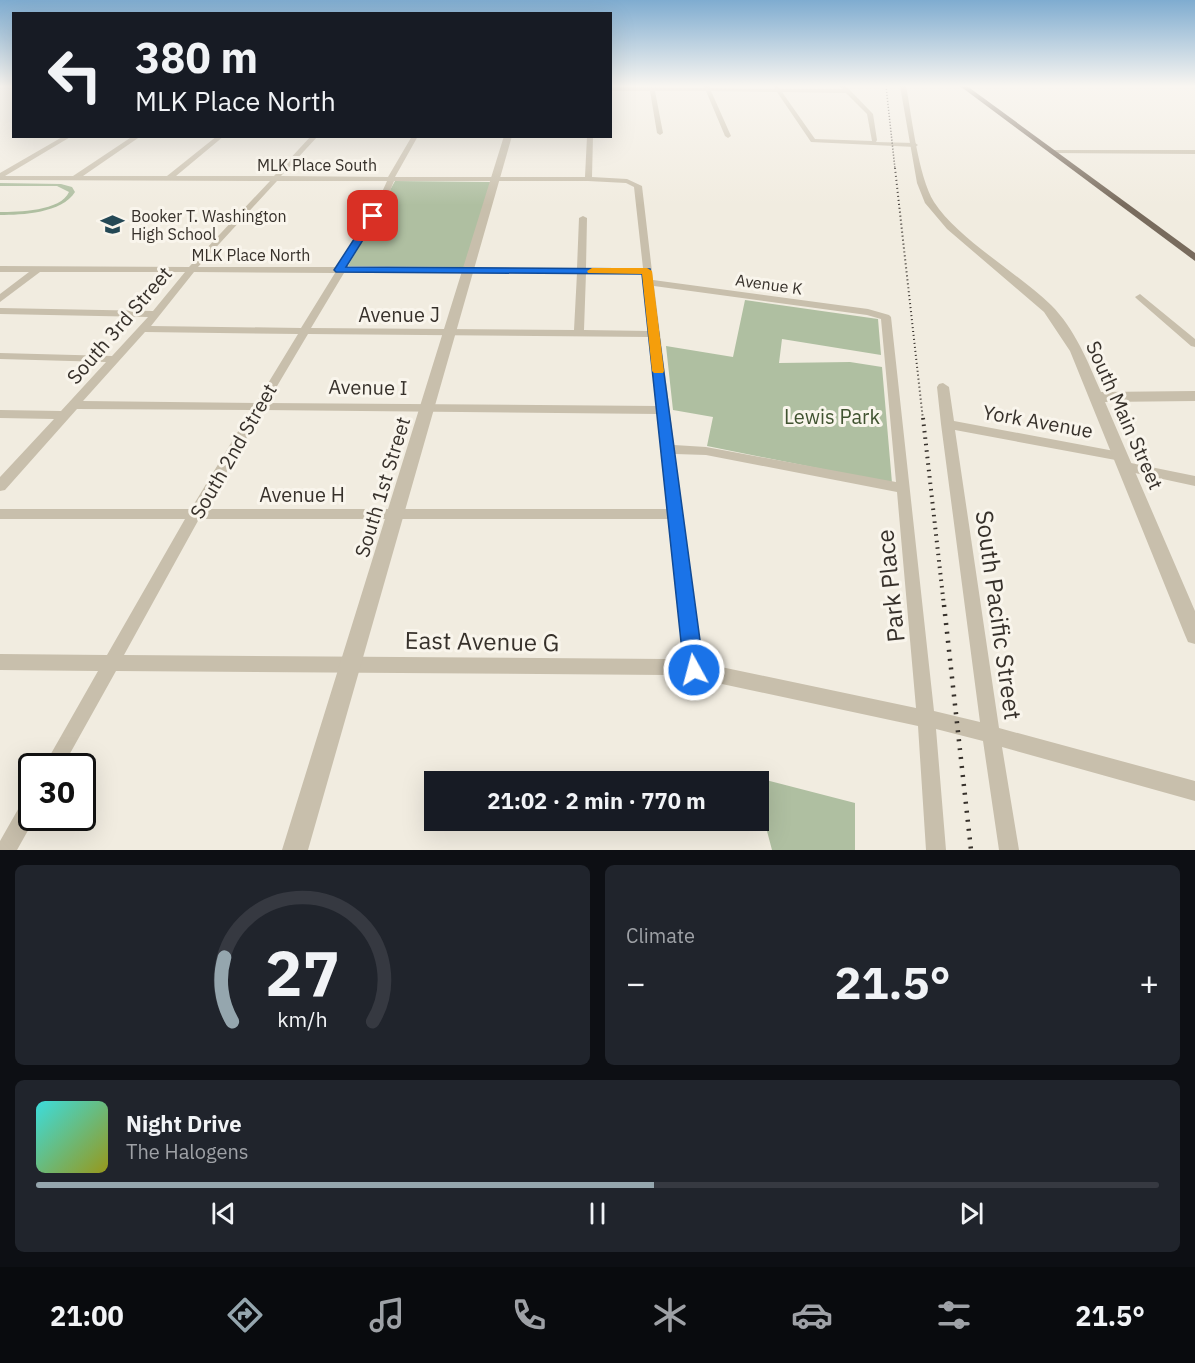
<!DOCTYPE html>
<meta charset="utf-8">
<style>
body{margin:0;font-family:"IBM Plex Sans",sans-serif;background:#20242c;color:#f1f3f6;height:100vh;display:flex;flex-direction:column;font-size:22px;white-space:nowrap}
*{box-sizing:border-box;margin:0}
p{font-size:20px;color:#9ea1a6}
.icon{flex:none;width:33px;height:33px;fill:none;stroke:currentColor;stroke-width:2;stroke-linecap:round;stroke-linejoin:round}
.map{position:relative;height:850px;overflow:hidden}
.sheet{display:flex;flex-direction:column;gap:15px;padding:15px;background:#0d0f14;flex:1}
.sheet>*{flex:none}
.guide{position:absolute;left:12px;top:12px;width:600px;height:126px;border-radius:0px;box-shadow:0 6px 24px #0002;background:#171b24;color:#f1f3f6;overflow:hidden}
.speed{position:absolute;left:18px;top:753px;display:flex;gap:12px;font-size:30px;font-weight:700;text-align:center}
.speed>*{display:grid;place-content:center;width:78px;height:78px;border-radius:50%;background:#171b24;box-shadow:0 6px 24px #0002;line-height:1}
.speed .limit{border:3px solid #111;border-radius:9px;background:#fff;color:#111}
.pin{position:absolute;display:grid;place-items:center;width:51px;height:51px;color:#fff;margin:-26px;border-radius:12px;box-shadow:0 3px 9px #0006}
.me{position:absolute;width:66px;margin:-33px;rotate:353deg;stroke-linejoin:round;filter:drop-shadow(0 0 4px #0008)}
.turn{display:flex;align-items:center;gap:21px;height:126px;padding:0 24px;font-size:27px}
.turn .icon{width:78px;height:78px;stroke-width:2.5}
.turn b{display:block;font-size:42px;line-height:51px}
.big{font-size:45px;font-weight:700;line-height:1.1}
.sheet .tile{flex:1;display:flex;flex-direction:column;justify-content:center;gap:9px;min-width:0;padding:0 21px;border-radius:9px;background:#20242c}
.sheet .dial{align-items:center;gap:0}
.dial svg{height:156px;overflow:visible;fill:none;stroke:#363941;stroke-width:7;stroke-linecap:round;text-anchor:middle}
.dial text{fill:#f1f3f6;stroke:none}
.song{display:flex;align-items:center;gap:18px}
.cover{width:72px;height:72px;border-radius:9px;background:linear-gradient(135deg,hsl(180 70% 55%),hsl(60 70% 35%))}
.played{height:6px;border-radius:3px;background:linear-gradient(90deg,#95a6ae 55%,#363941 55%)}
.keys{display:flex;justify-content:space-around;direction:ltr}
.heat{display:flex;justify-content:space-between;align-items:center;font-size:33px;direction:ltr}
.sheet .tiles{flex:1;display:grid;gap:15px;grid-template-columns:1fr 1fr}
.tile:last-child{grid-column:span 2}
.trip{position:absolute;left:424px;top:771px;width:345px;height:60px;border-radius:0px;background:#171b24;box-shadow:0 6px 24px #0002;font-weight:700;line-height:60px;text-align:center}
.tab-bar{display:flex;height:96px;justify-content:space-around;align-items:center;background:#090b0e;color:#9ea1a6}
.tab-bar .icon{width:42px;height:42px}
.tab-bar .active{color:#95a6ae}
.tab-bar b{font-size:27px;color:#f1f3f6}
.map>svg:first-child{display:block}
</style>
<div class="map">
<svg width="1195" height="850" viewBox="0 0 1195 850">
<rect width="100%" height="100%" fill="#f1ece0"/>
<path fill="#afbfa1" d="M395,181L491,182L464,267L348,266Z
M0,183L61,184L72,187L75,192C62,213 22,215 0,215V212C18,212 61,211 69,192L57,186H0Z
M745,300L878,319L881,355L782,339L779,363L850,362L882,367L892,483L707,446L713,417L673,410L666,346L733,357Z
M762,779L855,803V850H772L759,801V784H764Z"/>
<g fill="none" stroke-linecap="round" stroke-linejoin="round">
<path fill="#c8bfac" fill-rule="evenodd" d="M703,86H709L710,88L775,89L774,86H778L780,89H843L840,86H846L873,114L877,140L876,142L915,143L918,145L915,147L811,142L777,92L711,91L731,136L728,138L725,136L706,91H655L663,133L660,135L657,133L650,91H610V87L704,88ZM782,92L846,93L867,114L872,141L815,139Z
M64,136H72L5,176H73L133,136H141L83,176H167L217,136H224L176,176H274L311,136H318L281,176L388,177L412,136H418L395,177H585L587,136H593L592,177L627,179L642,186L653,280L868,309L889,315L891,317L934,711L980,722L941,424L937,387L939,384L943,383L949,387L954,421L1125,453L1127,456L1125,459L1121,461L955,430L999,728L1195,781V801L1002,747L1019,850H999L983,741L936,729L946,850H926L918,726L694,678L666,675L116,671L63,766H44L98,671L0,670V654L107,655L185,519H0V509H191L251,410L77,409L5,490L0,491V477L54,419L0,418V410L61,411L106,362L0,359V353L112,356L148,317L0,314V308L153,311L185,272H40L0,302V294L29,272H0V266L189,267L270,181L0,180V173ZM277,181H387L378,201L338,267H198ZM394,181H588L626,183L634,187L643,268H586L587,218L583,216L579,218L577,268L347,267L386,201ZM194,272L335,273L301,328L151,326ZM344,273H577L574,330L311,328ZM586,273L644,274L650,331L584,330ZM654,286L867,315L881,319L896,482L706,447L674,445ZM145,332L298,334L256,403L83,401ZM308,334L650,337L658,406L267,403ZM263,410L658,414L668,509H205ZM675,454L706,455L897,492L916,708L702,663ZM199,519H670L685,661L666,659L124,655Z
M1052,150H1195V154L1050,153L1049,152Z
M1140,294L1195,339V347L1191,346L1137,299L1135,297Z
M1126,462L1195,476V486L1121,470L1120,467L1121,464Z
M32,794V818H35L17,850H0V841L25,797Z"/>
<path fill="#c8bfac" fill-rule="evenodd" d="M900,86H906C912,117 918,176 934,202C958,239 1018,273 1051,305C1075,329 1088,362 1101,392L1195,391V401L1105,402L1195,611V644L1188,642L1185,635L1070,351L1044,312L947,229L925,203L917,183Z
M504,136H512L308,850H282Z"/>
<path fill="#786b5d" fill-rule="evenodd" d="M960,86H967L1195,253V261Z"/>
<path stroke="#37312b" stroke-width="1.5" stroke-dasharray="1 2" stroke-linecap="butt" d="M886,86L895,169"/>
<path stroke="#37312b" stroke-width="2" stroke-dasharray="1 3" stroke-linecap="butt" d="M895,168L923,420"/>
<path stroke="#37312b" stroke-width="4" stroke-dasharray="1.5 5" stroke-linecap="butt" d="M923,418L944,606"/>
<path stroke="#37312b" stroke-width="4.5" stroke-dasharray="2 7" stroke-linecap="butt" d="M944,605L971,850"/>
</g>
<linearGradient id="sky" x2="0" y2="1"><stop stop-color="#7facd0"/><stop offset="0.42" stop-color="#f9f6f1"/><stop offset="1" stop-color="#f9f6f1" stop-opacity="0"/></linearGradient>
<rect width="1195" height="205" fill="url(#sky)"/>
<path fill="#1a73e8" stroke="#114b97" stroke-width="1.5" d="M373,213L378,216L346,267L650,269L704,670L701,677L694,679L687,677L684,670L642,274L336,272L334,270L369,216Z"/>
<path fill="#f59e0b" d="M592,268H647L652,271L664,371L663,373H654L652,371L642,274L588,273L587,271Z"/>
<defs>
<symbol id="school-bare" viewBox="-9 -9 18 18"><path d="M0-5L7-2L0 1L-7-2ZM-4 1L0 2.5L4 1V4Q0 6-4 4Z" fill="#244855" stroke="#f9f5ec" stroke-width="2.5" paint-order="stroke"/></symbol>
</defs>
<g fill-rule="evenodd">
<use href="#school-bare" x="96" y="208" width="33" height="33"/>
</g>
<g text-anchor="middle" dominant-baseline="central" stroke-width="6" stroke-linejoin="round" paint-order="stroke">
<g font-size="16" fill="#37312b" stroke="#f9f5ec">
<text x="317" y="165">MLK Place South</text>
<text x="251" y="255">MLK Place North</text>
<text transform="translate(769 284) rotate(8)">Avenue K</text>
</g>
<g font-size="16" fill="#37312b" stroke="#f9f5ec" text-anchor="start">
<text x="131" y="216">Booker T. Washington<tspan x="131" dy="18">High School</tspan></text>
</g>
<g font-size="20" fill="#37312b" stroke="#f9f5ec">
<text x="399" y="314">Avenue J</text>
<text transform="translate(119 325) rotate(-49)">South 3rd Street</text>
<text transform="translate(368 387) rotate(1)">Avenue I</text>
<text transform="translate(1125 415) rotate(66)">South Main Street</text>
<text transform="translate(1038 421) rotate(10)">York Avenue</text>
<text transform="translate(233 451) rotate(-60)">South 2nd Street</text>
<text transform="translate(382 487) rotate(-73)">South 1st Street</text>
<text x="302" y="494">Avenue H</text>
</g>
<g font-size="20" fill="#405330" stroke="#f9f5ec">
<text x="832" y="416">Lewis Park</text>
</g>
<g font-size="24" fill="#37312b" stroke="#f9f5ec">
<text transform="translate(890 586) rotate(-96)">Park Place</text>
<text transform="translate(999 615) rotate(82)">South Pacific Street</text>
<text transform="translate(482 641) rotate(1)">East Avenue G</text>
</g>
</g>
</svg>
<div class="speed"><div class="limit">30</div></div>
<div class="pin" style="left:373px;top:216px;background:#d93025"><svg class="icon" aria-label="arrive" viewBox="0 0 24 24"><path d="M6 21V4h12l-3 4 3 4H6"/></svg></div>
<svg class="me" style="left:694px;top:670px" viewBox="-20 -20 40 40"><circle r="17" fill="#1a73e8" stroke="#fff" stroke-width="3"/><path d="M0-11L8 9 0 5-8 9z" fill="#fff"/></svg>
<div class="trip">21:02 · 2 min · 770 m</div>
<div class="guide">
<div class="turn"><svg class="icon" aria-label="left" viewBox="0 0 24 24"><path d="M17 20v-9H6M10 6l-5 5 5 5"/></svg><div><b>380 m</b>MLK Place North</div></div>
</div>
</div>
<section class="sheet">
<div class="tiles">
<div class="tile dial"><svg viewBox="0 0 100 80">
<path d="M14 69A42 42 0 1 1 86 69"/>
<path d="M14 69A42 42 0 0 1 10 36" stroke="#95a6ae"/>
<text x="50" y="56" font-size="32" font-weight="700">27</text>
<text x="50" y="72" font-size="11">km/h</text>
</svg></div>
<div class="tile"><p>Climate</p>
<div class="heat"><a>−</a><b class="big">21.5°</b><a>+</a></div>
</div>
<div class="tile">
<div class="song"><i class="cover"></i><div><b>Night Drive</b><p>The Halogens</p></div></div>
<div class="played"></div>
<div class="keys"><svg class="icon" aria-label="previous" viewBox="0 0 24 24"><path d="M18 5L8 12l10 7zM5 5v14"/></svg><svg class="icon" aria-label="pause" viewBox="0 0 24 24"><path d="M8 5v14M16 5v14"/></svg><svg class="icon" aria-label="next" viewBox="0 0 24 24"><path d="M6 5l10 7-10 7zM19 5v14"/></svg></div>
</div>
</div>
</section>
<nav class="tab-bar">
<b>21:00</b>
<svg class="icon active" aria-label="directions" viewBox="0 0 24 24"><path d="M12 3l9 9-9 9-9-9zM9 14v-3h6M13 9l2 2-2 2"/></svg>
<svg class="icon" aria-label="music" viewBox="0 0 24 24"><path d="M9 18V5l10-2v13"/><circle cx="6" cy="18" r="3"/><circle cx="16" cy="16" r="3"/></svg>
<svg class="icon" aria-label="phone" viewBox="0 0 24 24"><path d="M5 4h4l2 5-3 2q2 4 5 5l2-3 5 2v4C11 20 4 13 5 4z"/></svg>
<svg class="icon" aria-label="climate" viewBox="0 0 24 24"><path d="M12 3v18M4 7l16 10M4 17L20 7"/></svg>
<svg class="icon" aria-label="car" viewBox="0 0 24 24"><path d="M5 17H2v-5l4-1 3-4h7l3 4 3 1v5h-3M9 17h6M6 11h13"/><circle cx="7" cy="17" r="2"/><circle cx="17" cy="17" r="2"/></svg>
<svg class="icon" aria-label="filters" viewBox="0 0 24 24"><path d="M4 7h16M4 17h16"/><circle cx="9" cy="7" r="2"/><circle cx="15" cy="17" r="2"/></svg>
<b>21.5°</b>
</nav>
